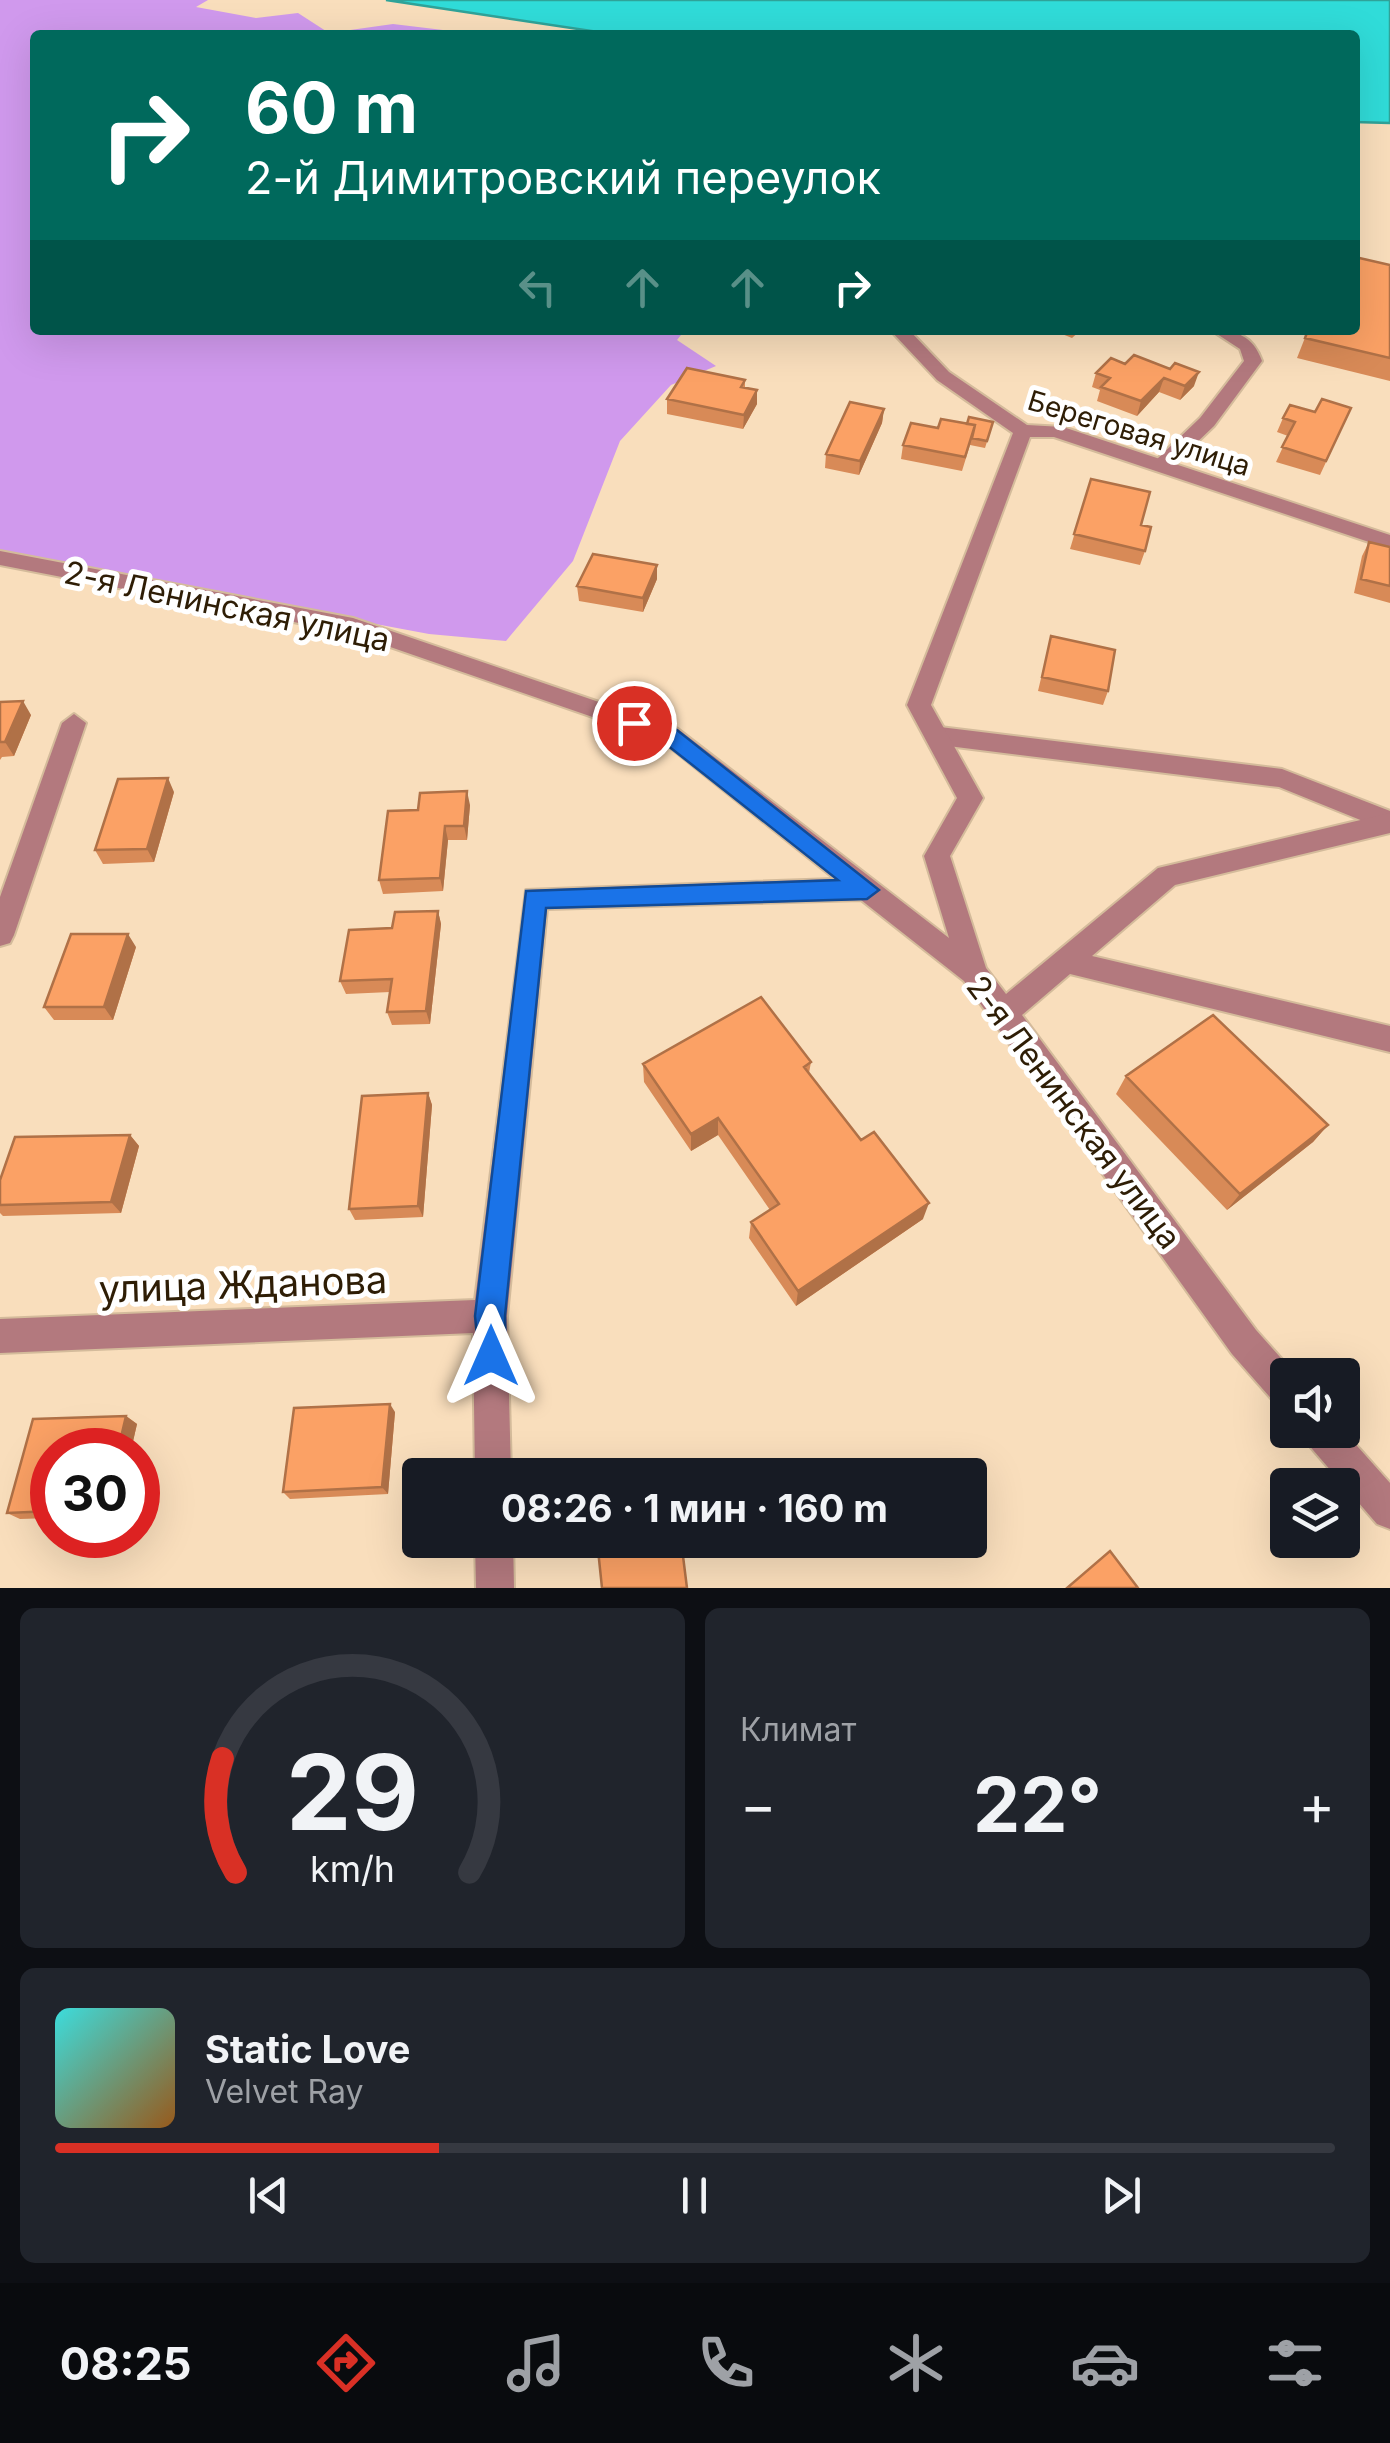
<!DOCTYPE html>
<html lang="ru">
<meta charset="utf-8">
<style>
body{margin:0;font-family:Inter,sans-serif;background:#20242c;color:#f1f3f6;height:100vh;display:flex;flex-direction:column;font-size:38px;white-space:nowrap}
*{box-sizing:border-box;margin:0}
p{font-size:32px;color:#9ea1a6}
.icon{flex:none;width:55px;height:55px;fill:none;stroke:currentColor;stroke-width:2;stroke-linecap:round;stroke-linejoin:round}
.map{position:relative;height:1588px;overflow:hidden}
.side{display:flex;flex-direction:column;gap:20px;padding:20px;background:#0d0f14;flex:1}
.side>*{flex:none}
.hud{position:absolute;left:30px;top:30px;width:1330px;height:305px;border-radius:10px;box-shadow:0 10px 40px #0002;background:#00695c;color:#fff;overflow:hidden}
.controls{position:absolute;left:1270px;top:1358px;display:grid;gap:20px}
.controls a{display:grid;place-items:center;width:90px;height:90px;border-radius:10px;background:#171b24;box-shadow:0 10px 40px #0002;font-size:50px}
.speed{position:absolute;left:30px;top:1428px;display:flex;gap:20px;font-size:50px;font-weight:700;text-align:center}
.speed>*{display:grid;place-content:center;width:130px;height:130px;border-radius:50%;background:#171b24;box-shadow:0 10px 40px #0002;line-height:1}
.speed .limit{border:15px solid #d22;background:#fff;color:#111}
.pin{position:absolute;display:grid;place-items:center;width:85px;height:85px;color:#fff;margin:-42px;border:5px solid #fff;border-radius:50%;box-shadow:0 2px 10px #0007}
.me{position:absolute;width:110px;margin:-55px;rotate:0deg;stroke-linejoin:round;filter:drop-shadow(0 0 8px #0008)}
.turn{display:flex;align-items:center;gap:35px;height:210px;padding:0 50px;font-size:45px}
.turn .icon{width:130px;height:130px;stroke-width:2.5}
.turn b{display:block;font-size:70px;line-height:85px}
.lanes{display:flex;align-items:center;height:95px;padding:0 50px;background:#0003;justify-content:center;gap:50px;direction:ltr}
.lanes .off{opacity:.35}
.big{font-size:75px;font-weight:700;line-height:1.1}
.side .tile{flex:1;display:flex;flex-direction:column;justify-content:center;gap:15px;min-width:0;padding:0 35px;border-radius:15px;background:#20242c}
.side .dial{align-items:center;gap:0}
.dial svg{height:260px;overflow:visible;fill:none;stroke:#363941;stroke-width:7;stroke-linecap:round;text-anchor:middle}
.dial text{fill:#f1f3f6;stroke:none}
.song{display:flex;align-items:center;gap:30px}
.cover{width:120px;height:120px;border-radius:15px;background:linear-gradient(135deg,hsl(180 70% 55%),hsl(30 70% 35%))}
.played{height:10px;border-radius:5px;background:linear-gradient(90deg,#d93025 30%,#363941 30%)}
.keys{display:flex;justify-content:space-around;direction:ltr}
.heat{display:flex;justify-content:space-between;align-items:center;font-size:55px;direction:ltr}
.side .tiles{flex:1;display:grid;gap:20px;grid-template-columns:1fr 1fr}
.tile:last-child{grid-column:span 2}
.trip{position:absolute;left:402px;top:1458px;width:585px;height:100px;border-radius:10px;background:#171b24;box-shadow:0 10px 40px #0002;font-weight:700;line-height:100px;text-align:center}
.tabs{display:flex;height:160px;justify-content:space-around;align-items:center;background:#090b0e;color:#9ea1a6}
.tabs .icon{width:70px;height:70px}
.tabs .on{color:#d93025}
.tabs b{font-size:45px;color:#f1f3f6}
.map>svg:first-child{display:block}
</style>
<div class="map">
<svg width="1390" height="1588" viewBox="0 0 1390 1588">
<rect width="100%" height="100%" fill="#f9debc"/>
<path fill="#d099ed" d="M0,0H208L196,7L256,18L298,13L329,33L393,24L443,30L442,35H35V330H685L677,340L716,366L671,385L620,441L573,561L506,641L429,634L0,554Z"/>
<path fill="#30dcd9" stroke="#2fa399" stroke-width="2.5" d="M386,0H1390V123L1355,122V35H618Z"/>
<g fill="none" stroke-linecap="round" stroke-linejoin="round">
<defs>
<path id="service" d="M1211,330C1237,330 1253,336 1262,361L1214,426L1168,470H1154V462L1200,418L1244,361L1240,349Z
M940,727L1282,769L1390,811V832L1279,787L940,745L928,736Z"/>
<path id="minor" d="M890,330H909L949,372L1027,425L1063,427L1390,535V549L1054,437H1030L931,705L983,798L950,856L986,968L1006,994L1158,868L1390,813V833L1175,885L1092,956L1390,1026V1052L1070,974L1022,1015L1256,1330L1296,1375H1288V1409L1276,1404L1232,1354L964,981L861,900L547,909L507,1316L511,1475H475L473,1333L0,1353V1319L475,1300L526,890L835,879L662,741L350,633L0,565V551L353,618L678,729L949,938L924,856L957,798L907,705L1013,433L937,380Z
M74,714L86,723L14,935L10,943L0,946V897L62,723Z
M1342,1429L1390,1483V1529L1377,1524L1307,1443L1302,1430Z
M475,1540H513L514,1588H476Z"/>
</defs>
<use href="#service" stroke="#d4bb9b" stroke-width="4"/>
<use href="#minor" stroke="#d4bb9b" stroke-width="4"/>
<use href="#service" fill="#b3797e" fill-rule="evenodd"/>
<use href="#minor" fill="#b3797e" fill-rule="evenodd"/>
</g>
<path fill="#d88a57" d="M1390,265V381L1297,358L1308,330Z
M1052,330H1081L1072,338Z
M1111,358L1194,386L1180,400L1159,392L1137,416L1097,401L1100,390L1092,387L1096,373Z
M745,380V388L757,390V404L743,429L667,414V399Z
M1351,408L1320,475L1276,462L1288,436L1277,432L1283,418Z
M884,409L882,423L859,475L825,468L826,454Z
M938,428L991,429L985,448L970,445L962,471L901,459L903,445Z
M1091,479L1141,525L1145,551L1140,565L1070,549Z
M1369,542L1390,547V603L1354,593L1362,556Z
M657,565V579L643,612L579,601L577,586Z
M1051,636L1108,691L1103,705L1038,691Z
M0,702L31,715L14,756L2,757L0,760Z
M174,792L154,862L103,864L95,850Z
M470,805L467,840H448L443,891L383,894L379,880L418,810Z
M438,911L441,924L430,1024L392,1025L387,1012L390,992L346,994L340,981L392,928Z
M136,947L113,1020H54L44,1007Z
M811,1062L809,1073L923,1219L796,1306L749,1238L751,1222L770,1210L718,1135L691,1151L644,1082L643,1064Z
M1126,1076L1328,1125L1313,1142L1227,1210L1116,1094Z
M428,1093L432,1105L423,1217L355,1220L349,1209Z
M130,1135L139,1146L121,1213L3,1216L0,1213V1180Z
M395,1412L388,1494L290,1499L283,1492Z
M126,1416L137,1424L131,1450H52V1518L20,1519L7,1513L33,1419Z"/>
<path fill="#b07147" d="M1199,372L1194,386L1180,400L1185,386Z
M1164,378L1159,392L1137,416L1141,401Z
M757,390V404L743,429L744,415Z
M884,409L882,423L859,475L860,461Z
M657,565V579L643,612V598Z
M23,701L31,715L14,756L5,742Z
M168,778L174,792L154,862L147,849Z
M467,791L470,805L467,840L464,826Z
M445,826L448,840L443,891L440,878Z
M438,911L441,924L430,1024L426,1011Z
M128,934L136,947L113,1020L104,1007Z
M428,1093L432,1105L423,1217L418,1206Z
M718,1118V1135L691,1151V1134Z
M1328,1125L1313,1142L1227,1210L1240,1194Z
M130,1135L139,1146L121,1213L111,1202Z
M929,1203L923,1219L796,1306L798,1291Z
M390,1404L395,1412L388,1494L382,1487Z
M126,1416L137,1424L131,1450H118Z"/>
<path fill="#fba165" stroke="#b07147" stroke-width="2.5" d="M1355,257L1390,265V358L1305,338L1308,330H1355Z
M1134,355L1170,369L1175,363L1199,372L1185,386L1164,378L1141,401L1101,387L1110,378L1096,373L1111,358L1125,364Z
M687,368L745,380L741,387L757,390L744,415L667,399Z
M1322,399L1351,408L1326,461L1282,447L1295,422L1283,418L1290,405L1315,412Z
M850,402L884,409L860,461L826,454Z
M969,417L993,422L987,441L972,438L975,425L967,424Z
M941,419L975,425L965,457L903,445L911,423L938,428Z
M1091,479L1150,492L1141,525L1151,527L1145,551L1074,534Z
M1369,542L1390,547V586L1361,579Z
M593,554L657,565L643,598L577,586Z
M1051,636L1115,650L1108,691L1042,677Z
M23,701L5,742H0V702Z
M168,778L147,849L95,850L118,779Z
M467,791L464,826H445L440,878L379,880L388,811L418,810L420,793Z
M438,911L426,1011L387,1012L392,979L340,981L349,930L392,928L395,912Z
M71,934H128L104,1007H44Z
M761,997L811,1062L804,1067L861,1140L874,1132L929,1203L798,1291L751,1222L779,1204L718,1118L691,1134L643,1064Z
M1213,1015L1328,1125L1240,1194L1126,1076Z
M428,1093L418,1206L349,1209L362,1096Z
M130,1135L111,1202L0,1205V1180L15,1137Z
M390,1404L382,1487L283,1492L294,1408Z
M126,1416L118,1450H52V1511L7,1513L33,1419Z
M597,1540H681L687,1588H602Z
M1110,1551L1138,1588H1067Z"/>
<path fill="#1a73e8" stroke="#114b97" stroke-width="2.5" d="M634,715L677,730L879,890L867,899L546,908L505,1316L506,1356L502,1367L491,1372L480,1367L475,1316L526,891L838,880L662,741L627,729V718Z"/>
<g text-anchor="middle" dominant-baseline="central" stroke-width="10" stroke-linejoin="round" paint-order="stroke">
<g font-size="28" fill="#2e1d05" stroke="#fff">
<text transform="translate(1139 433) rotate(17)">Береговая улица</text>
</g>
<g font-size="32" fill="#2e1d05" stroke="#fff">
<text transform="translate(227 606) rotate(12)">2-я Ленинская улица</text>
<text transform="translate(1074 1112) rotate(53)">2-я Ленинская улица</text>
</g>
<g font-size="38" fill="#2e1d05" stroke="#fff">
<text transform="translate(243 1284) rotate(-2)">улица Жданова</text>
</g>
</g>
</svg>
<div class="controls">
<a><svg class="icon" aria-label="sound" viewBox="0 0 24 24"><path d="M4 9h4l5-4v14l-5-4H4zM17 9q2 3 0 6"/></svg></a>
<a><svg class="icon" aria-label="layers" viewBox="0 0 24 24"><path d="M12 4l9 5-9 5-9-5zM3 14l9 5 9-5"/></svg></a>
</div>
<div class="speed"><div class="limit">30</div></div>
<div class="pin" style="left:634px;top:723px;background:#d93025"><svg class="icon" aria-label="arrive" viewBox="0 0 24 24"><path d="M6 21V4h12l-3 4 3 4H6"/></svg></div>
<svg class="me" style="left:491px;top:1356px" viewBox="-20 -20 40 40"><path d="M0-17L14 15 0 8-14 15z" fill="#1a73e8" stroke="#fff" stroke-width="4"/></svg>
<div class="trip">08:26 · 1 мин · 160 m</div>
<div class="hud">
<div class="turn"><svg class="icon" aria-label="right" viewBox="0 0 24 24"><path d="M7 20v-9h11M14 6l5 5-5 5"/></svg><div><b>60 m</b>2-й Димитровский переулок</div></div>
<div class="lanes"><svg class="icon off" aria-label="left" viewBox="0 0 24 24"><path d="M17 20v-9H6M10 6l-5 5 5 5"/></svg><svg class="icon off" aria-label="ahead" viewBox="0 0 24 24"><path d="M12 20V5M6 11l6-6 6 6"/></svg><svg class="icon off" aria-label="ahead" viewBox="0 0 24 24"><path d="M12 20V5M6 11l6-6 6 6"/></svg><svg class="icon" aria-label="right" viewBox="0 0 24 24"><path d="M7 20v-9h11M14 6l5 5-5 5"/></svg></div>
</div>
</div>
<section class="side">
<div class="tiles">
<div class="tile dial"><svg viewBox="0 0 100 80">
<path d="M14 69A42 42 0 1 1 86 69"/>
<path d="M14 69A42 42 0 0 1 10 34" stroke="#d93025"/>
<text x="50" y="56" font-size="32" font-weight="700">29</text>
<text x="50" y="72" font-size="11">km/h</text>
</svg></div>
<div class="tile"><p>Климат</p>
<div class="heat"><a>−</a><b class="big">22°</b><a>+</a></div>
</div>
<div class="tile">
<div class="song"><i class="cover"></i><div><b>Static Love</b><p>Velvet Ray</p></div></div>
<div class="played"></div>
<div class="keys"><svg class="icon" aria-label="previous" viewBox="0 0 24 24"><path d="M18 5L8 12l10 7zM5 5v14"/></svg><svg class="icon" aria-label="pause" viewBox="0 0 24 24"><path d="M8 5v14M16 5v14"/></svg><svg class="icon" aria-label="next" viewBox="0 0 24 24"><path d="M6 5l10 7-10 7zM19 5v14"/></svg></div>
</div>
</div>
</section>
<nav class="tabs">
<b>08:25</b>
<svg class="icon on" aria-label="directions" viewBox="0 0 24 24"><path d="M12 3l9 9-9 9-9-9zM9 14v-3h6M13 9l2 2-2 2"/></svg>
<svg class="icon" aria-label="music" viewBox="0 0 24 24"><path d="M9 18V5l10-2v13"/><circle cx="6" cy="18" r="3"/><circle cx="16" cy="16" r="3"/></svg>
<svg class="icon" aria-label="phone" viewBox="0 0 24 24"><path d="M5 4h4l2 5-3 2q2 4 5 5l2-3 5 2v4C11 20 4 13 5 4z"/></svg>
<svg class="icon" aria-label="climate" viewBox="0 0 24 24"><path d="M12 3v18M4 7l16 10M4 17L20 7"/></svg>
<svg class="icon" aria-label="car" viewBox="0 0 24 24"><path d="M5 17H2v-5l4-1 3-4h7l3 4 3 1v5h-3M9 17h6M6 11h13"/><circle cx="7" cy="17" r="2"/><circle cx="17" cy="17" r="2"/></svg>
<svg class="icon" aria-label="filters" viewBox="0 0 24 24"><path d="M4 7h16M4 17h16"/><circle cx="9" cy="7" r="2"/><circle cx="15" cy="17" r="2"/></svg>
</nav>
